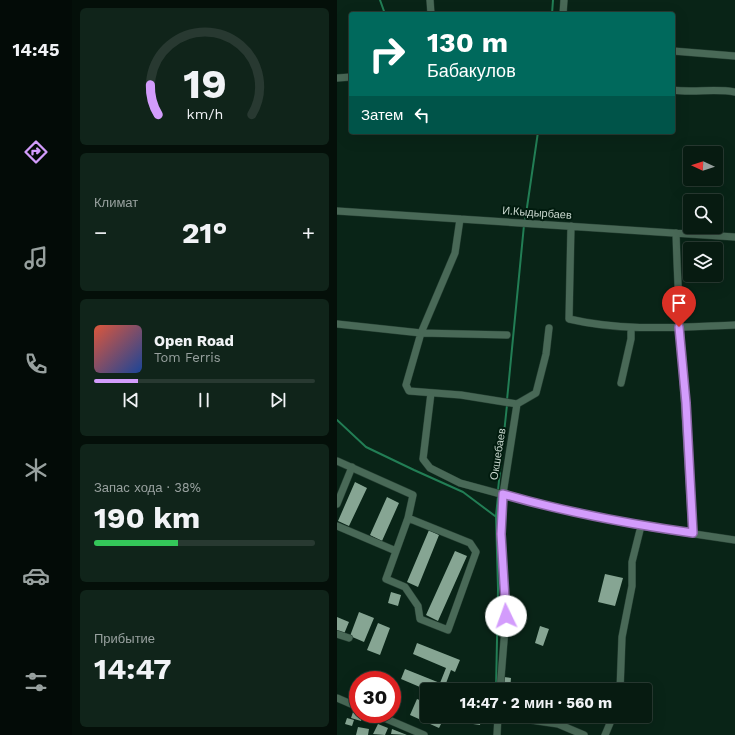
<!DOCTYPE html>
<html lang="ru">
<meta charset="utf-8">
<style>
body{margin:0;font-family:"Work Sans",sans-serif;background:#10241a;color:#f1f3f6;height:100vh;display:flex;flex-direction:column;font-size:15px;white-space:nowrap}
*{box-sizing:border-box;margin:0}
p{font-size:13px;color:#98a19f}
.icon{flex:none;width:22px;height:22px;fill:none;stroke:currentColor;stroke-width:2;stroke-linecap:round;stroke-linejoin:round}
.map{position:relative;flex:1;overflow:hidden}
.side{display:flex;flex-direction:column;gap:8px;padding:8px;background:#040f09;width:265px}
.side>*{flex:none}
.guide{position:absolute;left:12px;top:12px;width:326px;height:122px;border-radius:4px;box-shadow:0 4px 16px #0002,0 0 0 1px #283931;background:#00695c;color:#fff;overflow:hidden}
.needle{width:26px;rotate:273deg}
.fabs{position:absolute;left:346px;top:146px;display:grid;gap:8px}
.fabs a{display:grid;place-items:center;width:40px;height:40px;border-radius:4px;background:#071b11;box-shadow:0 4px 16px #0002,0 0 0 1px #283931;font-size:20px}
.speed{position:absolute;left:12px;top:671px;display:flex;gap:8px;font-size:20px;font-weight:700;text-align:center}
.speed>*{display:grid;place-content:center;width:52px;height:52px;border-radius:50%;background:#071b11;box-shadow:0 4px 16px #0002,0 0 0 1px #283931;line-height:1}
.speed .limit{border:6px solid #d22;background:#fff;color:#111}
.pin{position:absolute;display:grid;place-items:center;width:34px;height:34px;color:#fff;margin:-41px -17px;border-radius:50% 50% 50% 0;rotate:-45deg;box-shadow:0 0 4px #0007}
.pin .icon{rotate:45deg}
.me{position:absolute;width:44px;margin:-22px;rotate:357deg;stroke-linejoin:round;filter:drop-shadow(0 0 3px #0008)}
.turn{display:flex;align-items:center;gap:14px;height:84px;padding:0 12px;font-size:18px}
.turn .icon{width:52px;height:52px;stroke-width:2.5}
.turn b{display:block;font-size:28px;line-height:34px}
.then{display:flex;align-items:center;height:38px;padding:0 12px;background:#0003;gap:8px;font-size:15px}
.big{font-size:30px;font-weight:700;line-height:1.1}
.side .tile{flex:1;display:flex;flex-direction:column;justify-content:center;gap:6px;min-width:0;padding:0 14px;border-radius:6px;background:#10241a}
.side .dial{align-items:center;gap:0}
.dial svg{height:104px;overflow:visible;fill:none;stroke:#283931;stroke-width:7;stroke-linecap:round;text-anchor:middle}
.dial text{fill:#f1f3f6;stroke:none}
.song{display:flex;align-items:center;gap:12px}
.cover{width:48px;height:48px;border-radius:6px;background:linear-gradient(135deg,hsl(10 70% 55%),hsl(220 70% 35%))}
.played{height:4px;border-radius:2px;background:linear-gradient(90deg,#d39cfc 20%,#283931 20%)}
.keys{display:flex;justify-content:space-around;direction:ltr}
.heat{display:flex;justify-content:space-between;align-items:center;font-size:22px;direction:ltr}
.charge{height:6px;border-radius:3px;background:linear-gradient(90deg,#34c759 38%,#283931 0)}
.trip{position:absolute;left:83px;top:683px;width:232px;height:40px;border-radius:4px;background:#071b11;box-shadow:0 4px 16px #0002,0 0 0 1px #283931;font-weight:700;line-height:40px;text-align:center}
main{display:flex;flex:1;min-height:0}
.tab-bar{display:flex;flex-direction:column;width:72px;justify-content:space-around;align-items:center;background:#030b07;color:#98a19f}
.tab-bar .icon{width:28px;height:28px}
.tab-bar .selected{color:#d39cfc}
.tab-bar b{font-size:18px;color:#f1f3f6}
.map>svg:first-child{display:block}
</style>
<main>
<nav class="tab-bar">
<b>14:45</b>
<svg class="icon selected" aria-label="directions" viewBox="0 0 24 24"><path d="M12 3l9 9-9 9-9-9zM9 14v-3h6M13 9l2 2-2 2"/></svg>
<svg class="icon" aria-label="music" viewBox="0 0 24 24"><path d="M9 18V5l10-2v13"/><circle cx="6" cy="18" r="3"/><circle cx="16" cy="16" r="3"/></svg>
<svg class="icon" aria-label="phone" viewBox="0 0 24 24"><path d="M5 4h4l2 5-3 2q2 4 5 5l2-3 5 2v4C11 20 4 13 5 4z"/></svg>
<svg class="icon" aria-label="climate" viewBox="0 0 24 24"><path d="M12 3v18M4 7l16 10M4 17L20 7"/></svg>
<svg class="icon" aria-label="car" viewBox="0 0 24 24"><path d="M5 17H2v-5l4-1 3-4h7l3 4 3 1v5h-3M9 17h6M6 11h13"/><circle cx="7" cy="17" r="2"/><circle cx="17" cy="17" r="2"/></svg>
<svg class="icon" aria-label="filters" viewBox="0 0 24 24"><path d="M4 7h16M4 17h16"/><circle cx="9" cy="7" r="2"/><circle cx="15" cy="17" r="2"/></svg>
</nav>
<section class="side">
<div class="tile dial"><svg viewBox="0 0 100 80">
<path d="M14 69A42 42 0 1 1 86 69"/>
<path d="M14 69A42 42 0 0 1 8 46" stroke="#d39cfc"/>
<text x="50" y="56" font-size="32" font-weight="700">19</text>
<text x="50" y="72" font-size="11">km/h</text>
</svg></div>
<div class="tile"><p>Климат</p>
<div class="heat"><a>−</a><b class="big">21°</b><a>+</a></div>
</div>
<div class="tile">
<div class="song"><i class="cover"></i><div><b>Open Road</b><p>Tom Ferris</p></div></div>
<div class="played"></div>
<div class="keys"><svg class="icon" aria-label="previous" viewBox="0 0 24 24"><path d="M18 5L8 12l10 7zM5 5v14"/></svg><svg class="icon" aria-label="pause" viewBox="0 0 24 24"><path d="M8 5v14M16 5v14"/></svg><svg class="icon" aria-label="next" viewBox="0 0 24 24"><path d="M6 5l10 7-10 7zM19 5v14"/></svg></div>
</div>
<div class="tile"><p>Запас хода · 38%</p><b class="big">190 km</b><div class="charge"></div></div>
<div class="tile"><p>Прибытие</p><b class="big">14:47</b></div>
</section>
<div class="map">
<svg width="398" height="735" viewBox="0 0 398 735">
<rect width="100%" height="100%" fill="#092417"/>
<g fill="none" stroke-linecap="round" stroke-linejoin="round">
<path stroke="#227e55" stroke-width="2" d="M43,0L48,14
M215,14L216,0
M188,221L201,132
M170,400L187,225
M0,420L29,447L77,470L126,492L158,516
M161,490L170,405
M159,690L161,589L159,516L161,496"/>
</g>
<path fill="#86a593" d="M18,482L30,488L12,526L1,521Z
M50,497L62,503L45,541L33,535Z
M92,530L102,535L81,587L70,582Z
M118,551L130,556L101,621L89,615Z
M268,574L286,578L278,606L261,602Z
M54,592L64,595L61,606L51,603Z
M22,612L37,618L27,642L13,636Z
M0,617L12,622L7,634L0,631Z
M41,623L53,628L43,655L30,650Z
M203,626L212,629L206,646L198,643Z
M80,643L123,660L118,672L114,670L108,686L110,687L109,690H90L64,679L68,669L103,683L109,668L76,654Z
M167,677L174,678L173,690H166Z
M80,699L90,703V716H108L102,728L73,715Z
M21,707V714H34L33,717L26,715L24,721L14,718L16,712L19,713Z
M10,718L17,720L15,726L8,724Z
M138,718L144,719L143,725L136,724Z
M41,724L51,728L48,735L36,734Z
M21,727L32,729L31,735H19Z
M55,729L70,735L54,734Z"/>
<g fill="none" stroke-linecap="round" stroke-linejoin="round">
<defs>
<path id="minor" d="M93,0L94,14
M226,14L227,0
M336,51L398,56
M0,78L14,77
M336,90C357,93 378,88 398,92
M0,211L398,237
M123,219L118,253L84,333L69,385L72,391L124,395L180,404
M234,226L232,319C287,332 342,327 398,325
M339,233C342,333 350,433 355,533
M0,324L84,333L170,335
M284,383L294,339V328
M94,393L86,459L93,468L123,483L197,503L304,526L398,540
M0,461L76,495L71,518L49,579L68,587L81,606L83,619L111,630L139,552L133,543L71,518
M0,504L15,467
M0,526L59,551
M0,634L12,638
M163,690L169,616L164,534L166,494L180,404L199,393L209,354L212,328
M283,690L285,637L295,586V562L304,526
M0,698L21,707
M38,714L87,735
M166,716L221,724L247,735
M160,735L161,716
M268,735L276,716"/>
</defs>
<use href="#minor" stroke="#274034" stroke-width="8"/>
<use href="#minor" stroke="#496957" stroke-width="7"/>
</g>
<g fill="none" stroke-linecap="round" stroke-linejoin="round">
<defs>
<path id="route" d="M169,616L164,534L166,494C228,512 292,524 356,533L349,403L342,327"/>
</defs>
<use href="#route" stroke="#8965a4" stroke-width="10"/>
<use href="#route" stroke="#d39cfc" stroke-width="7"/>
</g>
<g text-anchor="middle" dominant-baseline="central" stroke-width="4" stroke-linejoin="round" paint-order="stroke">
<g font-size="11" fill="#c7d6cd" stroke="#011b0e">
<text transform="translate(200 213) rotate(4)">И.Кыдырбаев</text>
<text transform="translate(161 454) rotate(-81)">Окшебаев</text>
</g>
</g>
</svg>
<div class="fabs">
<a><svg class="needle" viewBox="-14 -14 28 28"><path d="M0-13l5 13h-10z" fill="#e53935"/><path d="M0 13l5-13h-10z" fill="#98a19f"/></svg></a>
<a><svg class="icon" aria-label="search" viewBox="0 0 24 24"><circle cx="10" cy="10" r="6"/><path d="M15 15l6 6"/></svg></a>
<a><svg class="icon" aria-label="layers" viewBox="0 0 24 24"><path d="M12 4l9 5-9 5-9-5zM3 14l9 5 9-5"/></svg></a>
</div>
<div class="speed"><div class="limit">30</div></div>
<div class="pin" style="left:342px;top:327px;background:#d93025"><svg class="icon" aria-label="arrive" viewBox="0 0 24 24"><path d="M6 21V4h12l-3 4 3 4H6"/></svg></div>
<svg class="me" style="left:169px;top:616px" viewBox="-20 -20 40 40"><circle r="19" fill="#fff"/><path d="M0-13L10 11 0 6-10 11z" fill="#d39cfc"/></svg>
<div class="trip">14:47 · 2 мин · 560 m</div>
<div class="guide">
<div class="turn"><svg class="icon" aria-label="right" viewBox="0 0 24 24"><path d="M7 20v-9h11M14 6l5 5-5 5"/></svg><div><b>130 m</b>Бабакулов</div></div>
<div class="then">Затем<svg class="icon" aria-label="left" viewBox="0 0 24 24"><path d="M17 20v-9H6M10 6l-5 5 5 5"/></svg></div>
</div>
</div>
</main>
